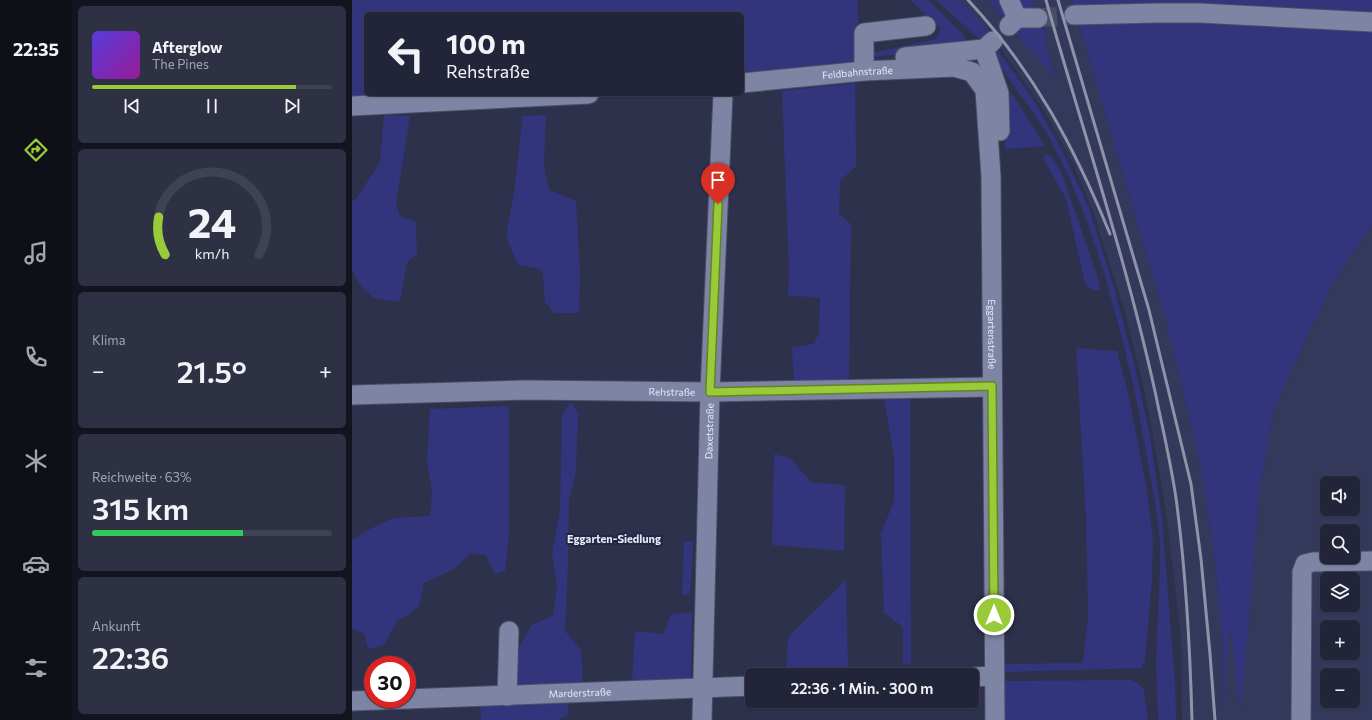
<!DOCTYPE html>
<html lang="de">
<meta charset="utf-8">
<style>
body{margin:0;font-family:Commissioner,sans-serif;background:#2e3144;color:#f1f3f6;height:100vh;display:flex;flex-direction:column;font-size:15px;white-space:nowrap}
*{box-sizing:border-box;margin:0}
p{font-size:13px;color:#a2a5ae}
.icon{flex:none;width:22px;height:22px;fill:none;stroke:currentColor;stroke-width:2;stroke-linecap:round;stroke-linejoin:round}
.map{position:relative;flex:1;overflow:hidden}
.drawer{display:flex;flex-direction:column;gap:6px;padding:6px;background:#13141f;width:280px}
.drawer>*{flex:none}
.guide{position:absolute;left:12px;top:12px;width:380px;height:84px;border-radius:6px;box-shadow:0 1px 3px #0004,0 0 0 1px #3f4253;background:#222539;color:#f1f3f6;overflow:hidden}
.controls{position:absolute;left:968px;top:476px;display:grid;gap:8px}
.controls a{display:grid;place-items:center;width:40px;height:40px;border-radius:6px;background:#222539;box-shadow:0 1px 3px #0004,0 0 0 1px #3f4253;font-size:20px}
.speed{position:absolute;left:12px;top:656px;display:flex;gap:8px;font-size:20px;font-weight:700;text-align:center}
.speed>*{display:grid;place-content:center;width:52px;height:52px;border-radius:50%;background:#222539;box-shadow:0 1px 3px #0004,0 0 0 1px #3f4253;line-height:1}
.speed .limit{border:6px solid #d22;background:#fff;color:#111}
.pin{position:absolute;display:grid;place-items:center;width:34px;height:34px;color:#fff;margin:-41px -17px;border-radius:50% 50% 50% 0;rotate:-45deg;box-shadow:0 0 4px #0007}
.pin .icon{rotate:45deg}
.me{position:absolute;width:44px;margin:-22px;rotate:0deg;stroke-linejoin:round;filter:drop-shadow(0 0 3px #0008)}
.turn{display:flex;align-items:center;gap:14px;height:84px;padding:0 16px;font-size:18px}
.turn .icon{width:52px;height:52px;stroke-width:2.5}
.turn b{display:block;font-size:28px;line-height:34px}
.big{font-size:30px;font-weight:600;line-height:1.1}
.drawer .tile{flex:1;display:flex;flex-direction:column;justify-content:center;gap:6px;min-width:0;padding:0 14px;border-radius:6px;background:#2e3144}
.drawer .dial{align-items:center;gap:0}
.dial svg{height:104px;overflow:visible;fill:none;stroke:#3f4253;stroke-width:7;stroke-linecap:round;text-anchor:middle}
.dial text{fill:#f1f3f6;stroke:none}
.song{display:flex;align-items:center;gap:12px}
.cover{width:48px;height:48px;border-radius:6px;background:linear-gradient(135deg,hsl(250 70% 55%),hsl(300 70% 35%))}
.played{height:4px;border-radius:2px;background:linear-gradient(90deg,#98cb37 85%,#3f4253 85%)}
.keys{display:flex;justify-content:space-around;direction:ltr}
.heat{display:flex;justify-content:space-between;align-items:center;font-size:22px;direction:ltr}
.charge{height:6px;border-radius:3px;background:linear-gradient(90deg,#34c759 63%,#3f4253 0)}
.trip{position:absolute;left:393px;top:668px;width:234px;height:40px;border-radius:6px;background:#222539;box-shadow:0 1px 3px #0004,0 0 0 1px #3f4253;font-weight:600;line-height:40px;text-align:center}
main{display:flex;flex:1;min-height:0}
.menu{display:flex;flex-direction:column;width:72px;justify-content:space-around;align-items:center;background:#0e0f17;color:#a2a5ae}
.menu .icon{width:28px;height:28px}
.menu .selected{color:#98cb37}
.menu b{font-size:18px;color:#f1f3f6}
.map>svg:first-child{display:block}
</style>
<main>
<nav class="menu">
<b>22:35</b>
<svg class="icon selected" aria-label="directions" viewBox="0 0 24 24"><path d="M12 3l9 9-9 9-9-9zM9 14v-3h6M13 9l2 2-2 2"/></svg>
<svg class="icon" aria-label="music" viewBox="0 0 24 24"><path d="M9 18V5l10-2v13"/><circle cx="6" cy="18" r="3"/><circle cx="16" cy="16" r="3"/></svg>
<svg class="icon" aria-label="phone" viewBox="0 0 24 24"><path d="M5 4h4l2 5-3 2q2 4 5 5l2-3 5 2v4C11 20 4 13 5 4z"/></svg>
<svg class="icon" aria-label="climate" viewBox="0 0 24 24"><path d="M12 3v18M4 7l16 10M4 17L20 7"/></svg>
<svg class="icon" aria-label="car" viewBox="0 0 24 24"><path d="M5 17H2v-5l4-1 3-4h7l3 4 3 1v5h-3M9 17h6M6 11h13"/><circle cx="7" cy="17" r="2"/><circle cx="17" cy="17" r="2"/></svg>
<svg class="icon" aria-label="filters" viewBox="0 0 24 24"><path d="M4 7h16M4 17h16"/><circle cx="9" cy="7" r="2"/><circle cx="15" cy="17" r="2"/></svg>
</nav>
<section class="drawer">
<div class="tile">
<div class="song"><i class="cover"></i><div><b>Afterglow</b><p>The Pines</p></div></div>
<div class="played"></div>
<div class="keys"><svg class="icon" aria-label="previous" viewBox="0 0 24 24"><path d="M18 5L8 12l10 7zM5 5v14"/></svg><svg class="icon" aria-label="pause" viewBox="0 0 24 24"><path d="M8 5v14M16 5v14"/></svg><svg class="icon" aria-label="next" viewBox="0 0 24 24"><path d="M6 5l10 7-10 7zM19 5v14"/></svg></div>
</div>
<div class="tile dial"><svg viewBox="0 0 100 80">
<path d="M14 69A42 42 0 1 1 86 69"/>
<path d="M14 69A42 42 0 0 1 9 40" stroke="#98cb37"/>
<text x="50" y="56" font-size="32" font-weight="700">24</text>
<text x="50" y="72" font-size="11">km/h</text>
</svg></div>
<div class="tile"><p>Klima</p>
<div class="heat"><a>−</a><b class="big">21.5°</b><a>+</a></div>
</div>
<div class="tile"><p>Reichweite · 63%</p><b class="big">315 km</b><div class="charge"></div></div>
<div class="tile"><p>Ankunft</p><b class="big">22:36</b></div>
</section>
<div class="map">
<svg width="1020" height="720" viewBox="0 0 1020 720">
<rect width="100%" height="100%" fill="#2d314c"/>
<path fill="#34385a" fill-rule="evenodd" d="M608,0H637L654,23L706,79L693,45L695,37L680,0H720L814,321L847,458L862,554L871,643L870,710L878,622L889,709L907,496L922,408L980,284L1020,224V720H830L829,634L813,505L796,407L775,319L742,214L720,161L693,112L661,66L628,20ZM975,483H1001V509H975ZM975,531H1001V557H975ZM975,579H1001V605H975ZM975,627H1001V653H975ZM975,675H1001V701H975Z"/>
<path fill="#32357c" d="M0,0H506V61L502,64L390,75V14H14V94H84L0,100Z
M558,0H576L611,34L613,39L610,46L601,48L520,57L519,53L584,39L589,29Z
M584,0H608L628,20L639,35L629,41Z
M637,0H680L695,37L693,45L706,81L654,23Z
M720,0H1020V224L980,284L922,408L907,496L889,711L878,625L870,718L871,643L862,554L847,458L814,321Z
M645,49L681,99L710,150L737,208L762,288L781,359L798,435L810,519L823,682L824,720H806L804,665L808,565V543L803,502L783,392L769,334L753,276L735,221L715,172L693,130L643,59L642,50Z
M503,83L504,166L488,181L487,214L499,224L497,382L442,383L440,347L462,344L467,333L468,298L436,295L437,270L430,91Z
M656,95H661L693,146L653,149L652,100Z
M32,115L58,116L44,203L48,216L64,222L65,254L55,262L48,302L22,298L9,286L0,271V201L4,199L28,162Z
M194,115L192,166L197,190L224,201L228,273L227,313H202L193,302L191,275L188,269L166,265L154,236L162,192L171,116Z
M695,154L700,158L709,171L745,275L748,290H740L733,283L714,199L692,160V156Z
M724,348L765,351L777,397L794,485L801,538L800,580L793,661L789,668L653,672V664L731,663L736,616L734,517Z
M558,397L559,665L551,664V627L532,613L529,533L542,501V457L532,398Z
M218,402L226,412L224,472L217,500L216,563L213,631L229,650L231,684H161L162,655L180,625L201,615L205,586L200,554L208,511L210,416Z
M157,406V534L153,571L143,574L134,555L118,554L102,569L72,583L67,606L56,615L45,621L32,645L16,649L12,634L0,628V540L16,530L41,518L78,516L80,492L75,461L78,409Z
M422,454L438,458L459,482L493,485L492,551L420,545Z
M341,541L338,595H330L332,542Z
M494,580L496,672H434L436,638L447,626Z
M340,612L339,680H280L283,631L312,634L319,614Z
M779,680L787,684L792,690L796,720H650V681Z
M217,703L215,716L207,720H129L128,705Z"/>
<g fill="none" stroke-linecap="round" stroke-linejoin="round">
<path stroke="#494d66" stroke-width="19" stroke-dasharray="19 10" stroke-linecap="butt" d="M686,18L722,15"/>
<defs>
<g id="minor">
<path d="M657,0L665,18"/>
<path d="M722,15L804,13H847L1020,22"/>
<path d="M657,26L665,18H686"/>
<path d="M632,49L647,93L648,131"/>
<path d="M553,57L632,49L641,41"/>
<path d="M512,71V33L574,26"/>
<path id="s1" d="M390,83L512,71L602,67L620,72L633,90L639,176L643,720"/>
<path d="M0,106L237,94"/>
<path id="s2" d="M0,395L173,390L358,392L640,387"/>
<path d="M620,677L642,676"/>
<path d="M155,696L157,631"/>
<path id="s3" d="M55,699L400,686"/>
<path d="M0,701L54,699"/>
<path id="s4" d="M350,720L358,392L371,94"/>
<path d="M949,720L950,572L953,564L961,562L1020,561"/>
</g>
</defs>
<use href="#minor" stroke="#4c4e65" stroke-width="21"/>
<use href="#minor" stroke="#7e84a3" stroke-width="19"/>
<path stroke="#8f93a9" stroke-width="3" d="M616,0C681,70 722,146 758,234
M694,0C731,132 775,262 804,396C811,430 819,464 824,498C834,572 838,646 840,720
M706,0L797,310L839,484L849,559L858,654L863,720"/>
</g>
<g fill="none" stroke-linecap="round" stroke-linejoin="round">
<defs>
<path id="route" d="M366,204L358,392L640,386L642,615"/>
</defs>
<use href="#route" stroke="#638424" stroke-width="10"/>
<use href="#route" stroke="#98cb37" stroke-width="7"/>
</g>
<g text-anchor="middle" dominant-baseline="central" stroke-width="4" stroke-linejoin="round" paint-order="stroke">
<g font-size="10" fill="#e5e9fa" stroke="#232741">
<text stroke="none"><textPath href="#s1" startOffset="116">Feldbahnstraße</textPath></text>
<text stroke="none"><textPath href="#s1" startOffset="498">Eggartenstraße</textPath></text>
<text stroke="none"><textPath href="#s2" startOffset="320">Rehstraße</textPath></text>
<text stroke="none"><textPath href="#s4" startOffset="289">Daxetstraße</textPath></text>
<text stroke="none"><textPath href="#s3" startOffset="173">Marderstraße</textPath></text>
</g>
<g font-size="11" font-weight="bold" fill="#e5e9fa" stroke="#232741">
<text x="262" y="538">Eggarten-Siedlung</text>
</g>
</g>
</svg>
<div class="controls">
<a><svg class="icon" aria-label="sound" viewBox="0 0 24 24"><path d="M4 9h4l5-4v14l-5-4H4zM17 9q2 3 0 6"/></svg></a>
<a><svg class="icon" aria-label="search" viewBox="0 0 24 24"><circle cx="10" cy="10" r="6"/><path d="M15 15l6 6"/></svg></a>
<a><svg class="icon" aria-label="layers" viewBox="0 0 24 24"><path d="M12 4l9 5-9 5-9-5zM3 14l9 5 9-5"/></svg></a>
<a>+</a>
<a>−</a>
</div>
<div class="speed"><div class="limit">30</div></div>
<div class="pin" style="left:366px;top:204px;background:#d93025"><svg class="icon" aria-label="arrive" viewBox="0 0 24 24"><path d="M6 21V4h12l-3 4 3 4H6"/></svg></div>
<svg class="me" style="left:642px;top:615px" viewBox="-20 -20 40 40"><circle r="17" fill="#98cb37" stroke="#fff" stroke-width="3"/><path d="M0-11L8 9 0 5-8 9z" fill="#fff"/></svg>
<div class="trip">22:36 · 1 Min. · 300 m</div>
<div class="guide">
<div class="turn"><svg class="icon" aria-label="left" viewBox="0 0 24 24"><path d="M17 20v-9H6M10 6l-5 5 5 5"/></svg><div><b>100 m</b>Rehstraße</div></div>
</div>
</div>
</main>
